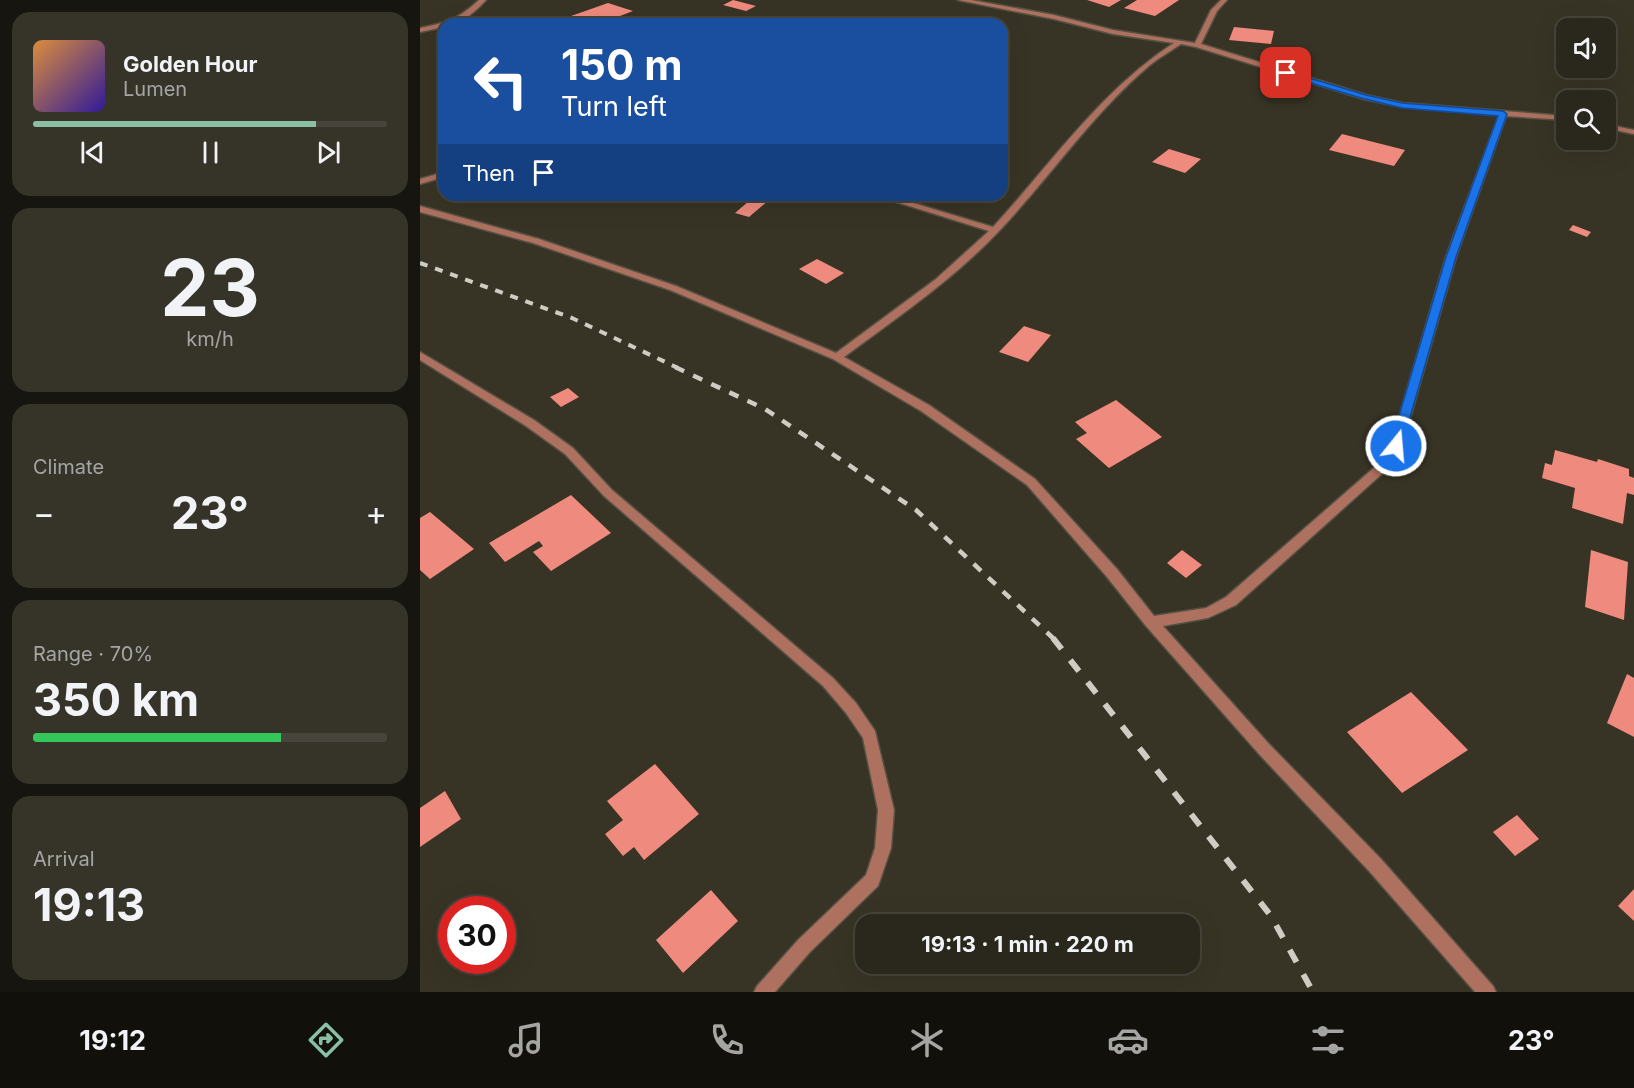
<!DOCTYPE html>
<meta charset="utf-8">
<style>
body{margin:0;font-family:Inter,sans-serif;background:#363329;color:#f1f3f6;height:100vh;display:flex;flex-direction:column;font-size:22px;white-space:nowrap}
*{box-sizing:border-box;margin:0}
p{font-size:20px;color:#a5a5a3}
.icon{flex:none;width:33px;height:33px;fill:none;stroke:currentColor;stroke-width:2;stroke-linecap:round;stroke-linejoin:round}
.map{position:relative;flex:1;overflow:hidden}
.panel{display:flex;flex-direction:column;gap:12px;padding:12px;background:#17150f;width:420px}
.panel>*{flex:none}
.hud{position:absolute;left:18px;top:18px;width:570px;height:183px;border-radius:18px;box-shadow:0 6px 24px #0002,0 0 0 2px #46443b;background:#1a4fa0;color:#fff;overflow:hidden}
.tools{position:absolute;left:1136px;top:18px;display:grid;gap:12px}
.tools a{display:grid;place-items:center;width:60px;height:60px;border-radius:12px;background:#2a271c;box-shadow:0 6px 24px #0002,0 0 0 2px #46443b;font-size:30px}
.speed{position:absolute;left:18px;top:896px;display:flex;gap:12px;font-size:30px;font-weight:700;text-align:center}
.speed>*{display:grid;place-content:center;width:78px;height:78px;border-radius:50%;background:#2a271c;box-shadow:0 6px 24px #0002,0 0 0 2px #46443b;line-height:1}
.speed .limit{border:9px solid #d22;background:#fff;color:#111}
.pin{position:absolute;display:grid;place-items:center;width:51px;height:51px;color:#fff;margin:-26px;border-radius:12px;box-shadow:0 3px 9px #0006}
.me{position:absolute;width:66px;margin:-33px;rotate:17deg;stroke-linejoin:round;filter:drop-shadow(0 0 4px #0008)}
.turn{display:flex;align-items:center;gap:21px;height:126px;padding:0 24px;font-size:27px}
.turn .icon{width:78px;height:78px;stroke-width:2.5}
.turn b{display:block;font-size:42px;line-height:51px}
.then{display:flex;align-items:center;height:57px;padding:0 24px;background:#0003;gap:12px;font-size:22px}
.big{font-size:45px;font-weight:700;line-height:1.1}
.panel .tile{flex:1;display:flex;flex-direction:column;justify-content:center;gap:9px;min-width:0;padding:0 21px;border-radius:18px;background:#363329}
.panel .dial{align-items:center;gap:0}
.dial b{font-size:78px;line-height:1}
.song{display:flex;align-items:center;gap:18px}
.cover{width:72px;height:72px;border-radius:9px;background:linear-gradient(135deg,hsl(30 70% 55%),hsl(250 70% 35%))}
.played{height:6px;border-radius:3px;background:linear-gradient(90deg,#8abfa5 80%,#46443b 80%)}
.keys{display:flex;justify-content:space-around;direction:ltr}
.heat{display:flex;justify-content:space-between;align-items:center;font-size:33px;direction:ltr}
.charge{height:9px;border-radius:4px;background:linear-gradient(90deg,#34c759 70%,#46443b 0)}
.trip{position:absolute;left:435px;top:914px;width:345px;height:60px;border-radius:18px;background:#2a271c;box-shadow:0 6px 24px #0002,0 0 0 2px #46443b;font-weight:700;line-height:60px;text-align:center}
.dock{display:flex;height:96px;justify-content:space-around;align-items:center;background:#11100b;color:#a5a5a3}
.dock .icon{width:42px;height:42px}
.dock .selected{color:#8abfa5}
.dock b{font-size:27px;color:#f1f3f6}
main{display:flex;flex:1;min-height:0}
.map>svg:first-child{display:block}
</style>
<main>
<section class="panel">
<div class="tile">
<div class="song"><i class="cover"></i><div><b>Golden Hour</b><p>Lumen</p></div></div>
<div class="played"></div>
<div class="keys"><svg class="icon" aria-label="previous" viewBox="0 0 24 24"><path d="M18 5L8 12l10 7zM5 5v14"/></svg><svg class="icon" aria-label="pause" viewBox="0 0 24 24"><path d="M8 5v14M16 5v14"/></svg><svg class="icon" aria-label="next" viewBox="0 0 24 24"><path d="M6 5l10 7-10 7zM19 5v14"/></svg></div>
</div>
<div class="tile dial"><b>23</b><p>km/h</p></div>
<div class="tile"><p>Climate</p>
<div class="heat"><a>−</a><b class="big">23°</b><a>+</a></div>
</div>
<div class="tile"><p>Range · 70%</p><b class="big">350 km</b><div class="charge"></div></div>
<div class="tile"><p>Arrival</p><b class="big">19:13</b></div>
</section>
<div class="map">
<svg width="1214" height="992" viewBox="0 0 1214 992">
<rect width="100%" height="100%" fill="#383425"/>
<path fill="#ef8a7e" d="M313,0L336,6L326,11L303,5Z
M667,0H701L689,7Z
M717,0H759L735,16L704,8Z
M188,3L213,11L179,24L151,16Z
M814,27L854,31L851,44L809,40Z
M922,134L985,150L974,166L909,150Z
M749,149L781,159L765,173L732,162Z
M336,195H355L329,217L315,213Z
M1153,225L1171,232L1167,237L1149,230Z
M397,259L424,273L406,284L379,269Z
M604,326L631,335L608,362L579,352Z
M148,388L159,397L141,407L130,397Z
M696,400L742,437L689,468L656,439L667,433L655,422Z
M1135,450L1177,462L1178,459L1209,469V476L1214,478V495L1207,493L1203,524L1152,508L1155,488L1122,478L1125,463L1132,465Z
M151,495L191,533L131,571L113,552L123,546L119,541L85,562L69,543Z
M10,512L54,549L10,579L0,570V518Z
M762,550L782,565L766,578L747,563Z
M1171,550L1208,562L1204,620L1165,607Z
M1207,674L1214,678V737L1187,723Z
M991,692L1048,750L982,793L927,732Z
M235,764L279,814L224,860L214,847L203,856L185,834L203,820L187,801Z
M25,791L41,819L0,847V808Z
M1097,815L1119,839L1095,856L1073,832Z
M1214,889V921L1198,906Z
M291,890L318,921L263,973L236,940Z"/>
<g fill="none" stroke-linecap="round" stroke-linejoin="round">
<defs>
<path id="minor" d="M59,0H66C54,13 42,24 24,24V27L0,32V28C28,22 37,20 59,0Z
M538,0H551L634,15L693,30L775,43L791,10L801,0H807L797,11L781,44L946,95L982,103L1146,116V120L1086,116L1036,257L982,446L964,472L816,605L788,618L743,626L849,744L961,859L1073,986L1076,992H1055L949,871L839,754L726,626L687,577L607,485L501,411L413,359L250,290L113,243L0,212V206L119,239L256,286L416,353L516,279L569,231L454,195H467L573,227C631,164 681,90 754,43L693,34L634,19ZM761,44L776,47L944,99L982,107L1079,115L1026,257L971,445L956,466L806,597L786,608L734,616L697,569L615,479L509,405L424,357C478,317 534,279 580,230C631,176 673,113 730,65C740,57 751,51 761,44Z
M1185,124L1214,130V134L1185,128Z
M24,172V177L0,184V179Z
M0,352L114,420L153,448L192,490L413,678L436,703L455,731L474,810L471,848L458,886L390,952L355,992H334L337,986L378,940L446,875L455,848L458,810L443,738L426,713L403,686L184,496L145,454L106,426L0,360Z"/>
</defs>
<use href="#minor" stroke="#555143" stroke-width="3"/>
<use href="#minor" fill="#ae705f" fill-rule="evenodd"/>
<path stroke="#cfcdc3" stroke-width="4" stroke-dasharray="8 8" stroke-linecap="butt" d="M0,263L152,318L258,368"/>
<path stroke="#cfcdc3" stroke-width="4.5" stroke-dasharray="10 10" stroke-linecap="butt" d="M255,367L345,409L496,510L634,639"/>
<path stroke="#cfcdc3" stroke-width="6" stroke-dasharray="14 14" stroke-linecap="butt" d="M633,638L851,916L893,992"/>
</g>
<path fill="#1a73e8" stroke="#114b97" stroke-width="1.5" d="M866,71L946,95L982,103L1083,111L1087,114L1036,257L981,449L976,451L970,446L1026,257L1078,116L982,108L941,98L864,75L862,73Z"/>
</svg>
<div class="tools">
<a><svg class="icon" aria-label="sound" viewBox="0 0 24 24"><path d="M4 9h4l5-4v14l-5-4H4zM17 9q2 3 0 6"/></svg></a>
<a><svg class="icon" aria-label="search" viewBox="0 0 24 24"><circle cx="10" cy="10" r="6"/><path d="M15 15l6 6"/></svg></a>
</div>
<div class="speed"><div class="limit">30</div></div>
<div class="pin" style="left:866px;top:73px;background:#d93025"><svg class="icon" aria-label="arrive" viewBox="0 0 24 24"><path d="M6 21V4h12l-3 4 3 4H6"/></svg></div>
<svg class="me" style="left:976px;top:446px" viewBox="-20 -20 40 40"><circle r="17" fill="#1a73e8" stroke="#fff" stroke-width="3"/><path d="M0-11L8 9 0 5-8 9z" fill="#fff"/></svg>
<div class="trip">19:13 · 1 min · 220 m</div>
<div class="hud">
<div class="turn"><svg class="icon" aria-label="left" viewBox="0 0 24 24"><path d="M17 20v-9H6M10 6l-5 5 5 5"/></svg><div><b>150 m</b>Turn left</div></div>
<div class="then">Then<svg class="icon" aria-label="arrive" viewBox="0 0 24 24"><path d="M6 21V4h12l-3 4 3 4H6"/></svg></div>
</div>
</div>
</main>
<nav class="dock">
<b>19:12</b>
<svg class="icon selected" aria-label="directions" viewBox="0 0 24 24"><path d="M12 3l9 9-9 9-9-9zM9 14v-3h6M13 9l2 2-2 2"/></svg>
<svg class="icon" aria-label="music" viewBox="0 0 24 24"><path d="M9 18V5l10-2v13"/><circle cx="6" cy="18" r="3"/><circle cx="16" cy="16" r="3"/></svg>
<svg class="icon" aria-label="phone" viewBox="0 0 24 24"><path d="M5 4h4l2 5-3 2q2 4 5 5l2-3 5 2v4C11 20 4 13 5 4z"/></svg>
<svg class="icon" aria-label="climate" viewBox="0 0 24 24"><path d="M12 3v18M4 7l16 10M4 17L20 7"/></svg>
<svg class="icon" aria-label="car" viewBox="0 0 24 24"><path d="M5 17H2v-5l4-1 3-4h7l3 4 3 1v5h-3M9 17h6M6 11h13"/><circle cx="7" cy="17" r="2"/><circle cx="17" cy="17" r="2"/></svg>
<svg class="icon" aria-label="filters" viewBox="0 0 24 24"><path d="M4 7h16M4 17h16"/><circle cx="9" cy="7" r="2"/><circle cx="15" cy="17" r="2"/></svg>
<b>23°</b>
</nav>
